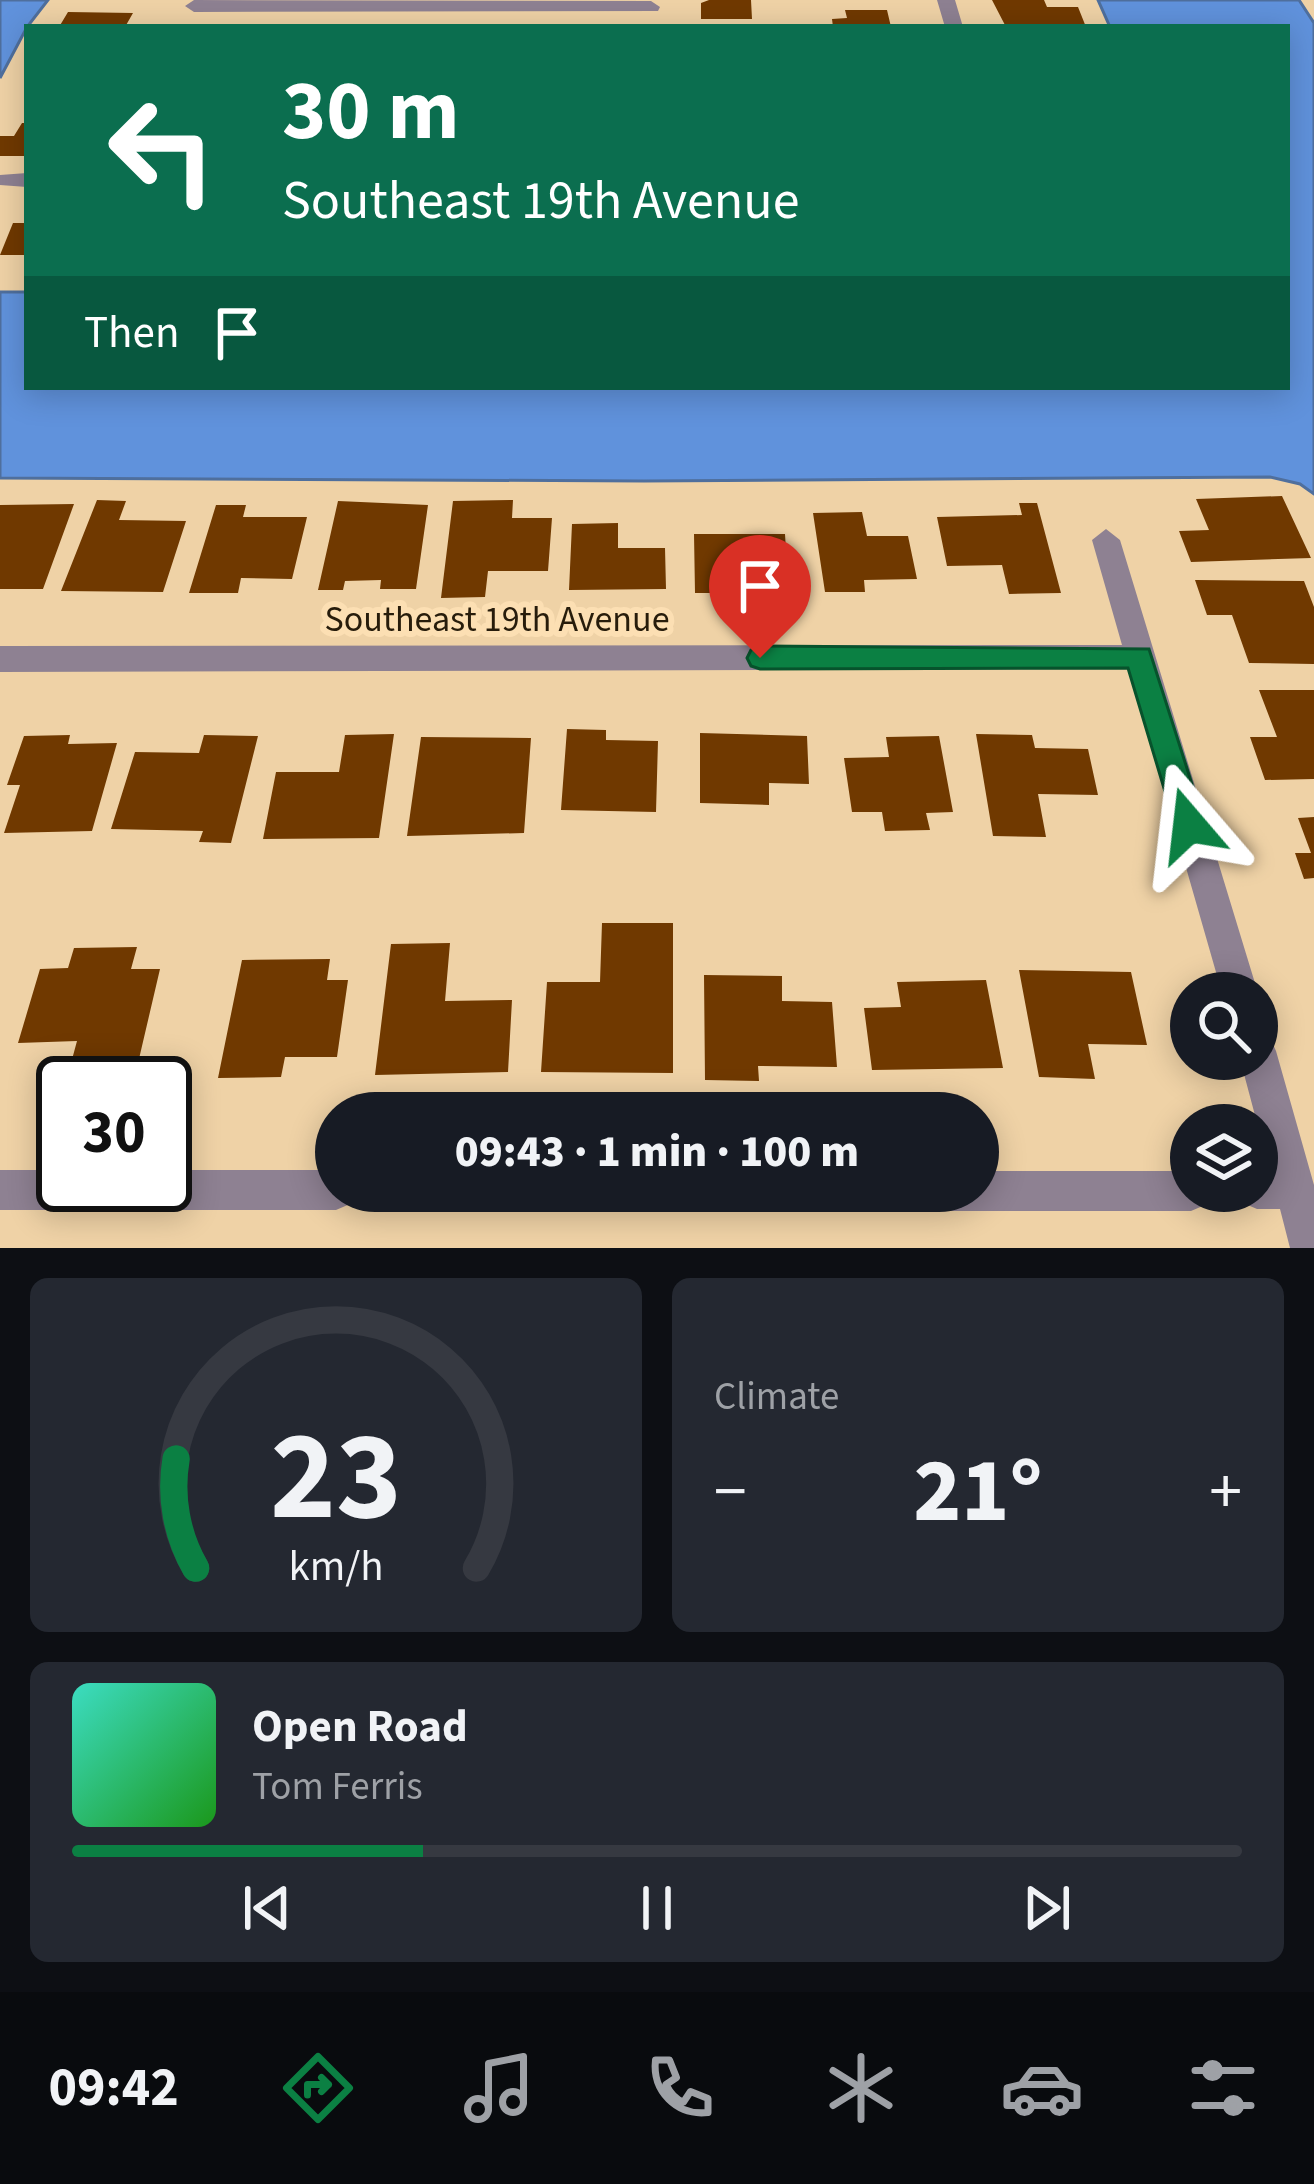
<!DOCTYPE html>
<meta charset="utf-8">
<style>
body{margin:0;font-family:"Source Sans 3",sans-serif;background:#242831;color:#f1f3f6;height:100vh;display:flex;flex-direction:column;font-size:45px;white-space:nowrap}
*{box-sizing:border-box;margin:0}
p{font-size:39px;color:#9ea1a6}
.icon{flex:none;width:66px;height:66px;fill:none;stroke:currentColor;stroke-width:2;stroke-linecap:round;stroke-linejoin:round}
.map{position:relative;height:1248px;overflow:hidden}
.sheet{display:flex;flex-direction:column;gap:30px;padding:30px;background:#0d0f14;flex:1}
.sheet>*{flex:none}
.guide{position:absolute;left:24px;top:24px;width:1266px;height:366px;border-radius:0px;box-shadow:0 6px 30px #0003;background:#0b6e4f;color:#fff;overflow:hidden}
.fabs{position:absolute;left:1170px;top:972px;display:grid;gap:24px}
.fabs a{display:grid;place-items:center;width:108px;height:108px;border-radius:50%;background:#171b24;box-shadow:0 6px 30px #0003;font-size:60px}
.speed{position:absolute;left:36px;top:1056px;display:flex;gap:24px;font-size:60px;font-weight:700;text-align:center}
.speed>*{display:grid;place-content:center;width:156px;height:156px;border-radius:50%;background:#171b24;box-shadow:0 6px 30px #0003;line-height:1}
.speed .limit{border:6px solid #111;border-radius:18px;background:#fff;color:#111}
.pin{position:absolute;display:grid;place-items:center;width:102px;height:102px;color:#fff;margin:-123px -51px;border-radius:50% 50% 50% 0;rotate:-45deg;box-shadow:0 0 12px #0007}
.pin .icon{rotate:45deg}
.me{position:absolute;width:132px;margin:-66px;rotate:343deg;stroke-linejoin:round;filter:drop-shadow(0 0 9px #0008)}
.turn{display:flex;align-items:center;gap:42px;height:252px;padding:0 60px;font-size:54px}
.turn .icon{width:156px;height:156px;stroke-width:2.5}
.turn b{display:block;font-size:84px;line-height:102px}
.then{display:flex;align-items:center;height:114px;padding:0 60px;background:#0003;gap:24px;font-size:45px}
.big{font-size:90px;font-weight:800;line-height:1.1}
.sheet .widget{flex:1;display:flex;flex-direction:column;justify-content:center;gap:18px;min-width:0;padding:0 42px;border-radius:18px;background:#242831}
.sheet .dial{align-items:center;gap:0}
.dial svg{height:312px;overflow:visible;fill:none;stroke:#363941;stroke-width:7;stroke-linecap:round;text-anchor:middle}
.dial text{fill:#f1f3f6;stroke:none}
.song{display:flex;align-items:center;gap:36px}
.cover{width:144px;height:144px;border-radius:18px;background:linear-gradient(135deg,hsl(170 70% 55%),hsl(120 70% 35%))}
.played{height:12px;border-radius:6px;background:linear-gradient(90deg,#0b8043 30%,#363941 30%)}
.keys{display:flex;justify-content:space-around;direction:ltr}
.heat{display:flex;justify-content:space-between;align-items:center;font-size:66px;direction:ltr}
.sheet .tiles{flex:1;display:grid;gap:30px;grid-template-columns:1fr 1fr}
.widget:last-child{grid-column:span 2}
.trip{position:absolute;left:315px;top:1092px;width:684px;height:120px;border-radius:60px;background:#171b24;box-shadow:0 6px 30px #0003;font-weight:800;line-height:120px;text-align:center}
.menu{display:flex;height:192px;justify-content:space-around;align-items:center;background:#090b0e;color:#9ea1a6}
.menu .icon{width:84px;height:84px}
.menu .selected{color:#0b8043}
.menu b{font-size:54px;color:#f1f3f6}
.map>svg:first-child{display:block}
</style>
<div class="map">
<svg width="1314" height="1248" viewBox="0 0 1314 1248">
<rect width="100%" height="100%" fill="#efd2a6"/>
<path fill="#6092dc" stroke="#4f6f9d" stroke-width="3" d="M0,0H48L27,27L0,78Z
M1098,0H1299L1314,23V494L1300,484L1270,477L644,481L0,478V292H27V387H1287V27H1110Z"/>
<path fill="#703900" d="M709,0H751L752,19H701V3Z
M992,0H1044L1047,7H1078L1086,27H1006Z
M845,10H887L891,27H833L832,19L847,18Z
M68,12L133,13L125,27H59Z
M22,123H27V156H0V136H14Z
M13,223H27V255H0Z
M1282,496L1311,558L1191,562L1179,531L1209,530L1196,499Z
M97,500L126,501L119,520L186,521L163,592L61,591Z
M513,500L512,518H552L548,571H488L485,597L441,598L453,501Z
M338,501L428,505L416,589H380L381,580L345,581L343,590H318Z
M1019,503H1037L1061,593L1009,594L1002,565L947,566L937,517L1022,515Z
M74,504L43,589H0V505Z
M216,505H246L243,517H307L292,579L241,578L238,593H189Z
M862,512L867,536H908L917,579L864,580L865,592H825L813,513Z
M618,523V548H665L666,589L569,590L572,524Z
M694,534H785L788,584H749L750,593H695Z
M1195,580L1304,581L1314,607V664L1249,663L1232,615H1207Z
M1259,690H1314V779L1265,780L1250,737H1277Z
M567,729L606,730V740L658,741L656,812L561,810Z
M700,733L807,736L809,784L769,783V805L700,803Z
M394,734L379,838L263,839L276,772H339L345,735Z
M976,734L1032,735L1035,748L1088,749L1098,795L1038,794L1046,837L993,836Z
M70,735L68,744L117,743L92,831L4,833L20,785H7L24,736Z
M204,735L258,736L231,843L199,842L203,831L111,829L135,752L199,753Z
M939,736L953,812L926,813L930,830L885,831L882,812H852L844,758L889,757L886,737Z
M421,737L531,738L524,833L407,836Z
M1314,817V878L1304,879L1295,853H1311L1298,818Z
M602,923H673V1073L541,1072L547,982H600Z
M450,943L445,1001L512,1000L508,1072L375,1075L391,944Z
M137,947L131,969H160L135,1076L67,1078L77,1041L18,1043L40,969L68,968L74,948Z
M330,959L327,980H348L337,1057H285L281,1077L218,1078L242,960Z
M1019,970L1131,972L1147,1045L1088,1044L1095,1079L1039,1077Z
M704,975L782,976V1001L832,1002L837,1067L758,1066L759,1081L705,1080Z
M986,980L1003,1068L872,1070L864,1008L901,1007L897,982Z"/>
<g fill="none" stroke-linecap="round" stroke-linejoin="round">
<path fill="#8e8192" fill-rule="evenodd" d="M937,0H955L963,27H945Z
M651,1L660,7L658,11L194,12L185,6L194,0Z
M27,173V187L0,185V175Z
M1106,529L1120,540L1258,993L1257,996L1222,993L1129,669L0,672V646L1122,645L1092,540Z
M1257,1032L1270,1038L1276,1051L1314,1185V1248H1290L1280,1209H1257L1243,1203L1238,1191H1257V1169L1269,1168L1240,1059H1257Z
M0,1170H63V1185H165V1170H336V1191H356L350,1204L336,1210H0Z
M978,1171H1191V1191H1211L1205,1205L1191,1211H946L932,1205L926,1191H978Z"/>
</g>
<path fill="#0b8043" stroke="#07532c" stroke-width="3" d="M760,646L1149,649L1205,825L1200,835L1189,839L1178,835L1128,668L760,669L751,666L747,658L751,650Z"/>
<g text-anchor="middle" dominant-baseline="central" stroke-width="12" stroke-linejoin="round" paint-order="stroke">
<g font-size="36" fill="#271c0b" stroke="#fcdfb3">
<text x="497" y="619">Southeast 19th Avenue</text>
</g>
</g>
</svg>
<div class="fabs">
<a><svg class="icon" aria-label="search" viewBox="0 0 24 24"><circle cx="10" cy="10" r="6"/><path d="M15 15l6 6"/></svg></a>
<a><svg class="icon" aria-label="layers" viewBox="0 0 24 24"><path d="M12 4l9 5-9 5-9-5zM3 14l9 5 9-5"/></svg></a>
</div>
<div class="speed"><div class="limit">30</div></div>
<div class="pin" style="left:760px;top:658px;background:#d93025"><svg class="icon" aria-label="arrive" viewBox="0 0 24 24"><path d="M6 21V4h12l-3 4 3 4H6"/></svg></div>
<svg class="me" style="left:1189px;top:825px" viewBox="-20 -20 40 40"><path d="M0-17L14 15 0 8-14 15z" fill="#0b8043" stroke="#fff" stroke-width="4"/></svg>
<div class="trip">09:43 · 1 min · 100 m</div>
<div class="guide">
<div class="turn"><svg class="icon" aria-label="left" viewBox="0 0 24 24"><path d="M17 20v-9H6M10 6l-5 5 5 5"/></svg><div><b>30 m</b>Southeast 19th Avenue</div></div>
<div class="then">Then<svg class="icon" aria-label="arrive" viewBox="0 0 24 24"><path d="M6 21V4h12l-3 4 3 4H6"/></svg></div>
</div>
</div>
<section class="sheet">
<div class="tiles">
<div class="widget dial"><svg viewBox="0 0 100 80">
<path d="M14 69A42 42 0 1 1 86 69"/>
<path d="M14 69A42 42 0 0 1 9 41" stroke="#0b8043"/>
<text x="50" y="56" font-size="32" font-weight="700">23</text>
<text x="50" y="72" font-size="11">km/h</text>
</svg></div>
<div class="widget"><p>Climate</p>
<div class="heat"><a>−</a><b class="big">21°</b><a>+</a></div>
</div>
<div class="widget">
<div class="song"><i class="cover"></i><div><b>Open Road</b><p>Tom Ferris</p></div></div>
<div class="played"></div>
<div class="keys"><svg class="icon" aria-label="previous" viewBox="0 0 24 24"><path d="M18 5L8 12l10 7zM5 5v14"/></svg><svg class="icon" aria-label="pause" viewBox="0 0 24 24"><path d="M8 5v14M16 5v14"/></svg><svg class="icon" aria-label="next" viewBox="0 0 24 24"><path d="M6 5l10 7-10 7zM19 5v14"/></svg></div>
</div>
</div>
</section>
<nav class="menu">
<b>09:42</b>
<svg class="icon selected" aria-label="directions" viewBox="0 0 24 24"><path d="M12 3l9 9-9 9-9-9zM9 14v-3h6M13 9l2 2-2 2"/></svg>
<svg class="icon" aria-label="music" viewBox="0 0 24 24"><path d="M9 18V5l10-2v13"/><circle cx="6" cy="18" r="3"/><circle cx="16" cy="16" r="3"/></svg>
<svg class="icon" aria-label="phone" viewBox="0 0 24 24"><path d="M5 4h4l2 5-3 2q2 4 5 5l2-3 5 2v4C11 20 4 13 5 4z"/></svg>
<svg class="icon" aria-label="climate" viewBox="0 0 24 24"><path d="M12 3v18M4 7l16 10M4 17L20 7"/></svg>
<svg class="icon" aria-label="car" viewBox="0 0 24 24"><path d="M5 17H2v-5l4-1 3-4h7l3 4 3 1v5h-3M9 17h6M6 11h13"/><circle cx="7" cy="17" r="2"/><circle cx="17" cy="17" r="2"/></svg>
<svg class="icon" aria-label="filters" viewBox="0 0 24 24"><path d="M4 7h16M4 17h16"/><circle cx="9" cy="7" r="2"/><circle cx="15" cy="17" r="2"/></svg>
</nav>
